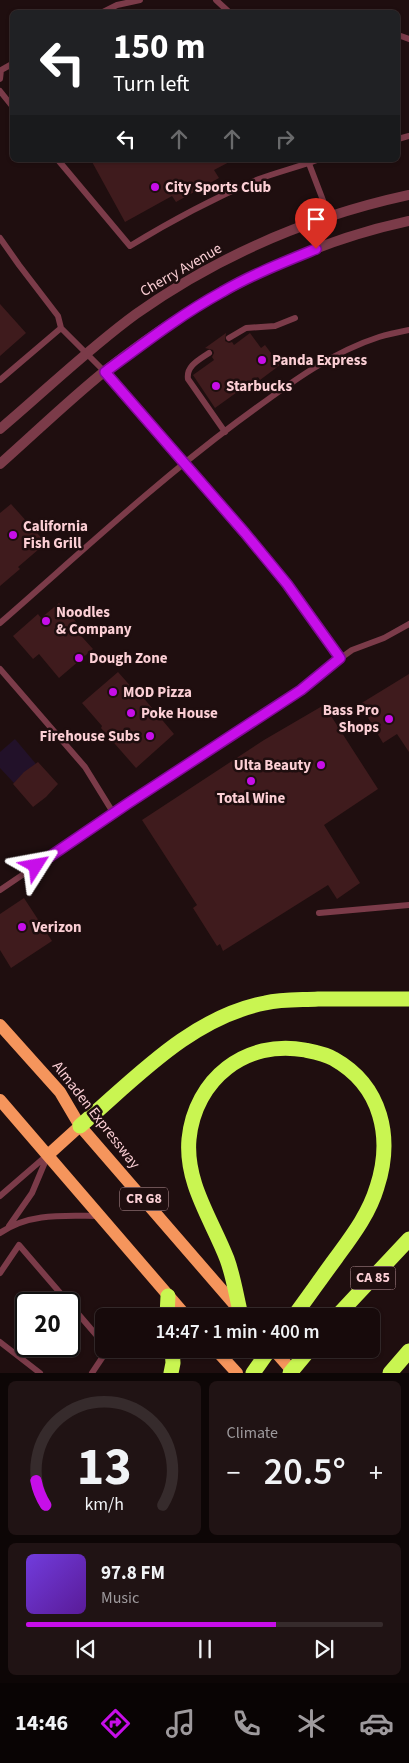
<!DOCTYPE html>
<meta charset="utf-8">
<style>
body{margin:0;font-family:"Source Sans 3",sans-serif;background:#201314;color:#f1f3f6;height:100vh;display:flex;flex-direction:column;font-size:19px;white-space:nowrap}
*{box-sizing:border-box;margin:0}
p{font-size:16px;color:#9e9a9d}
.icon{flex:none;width:28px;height:28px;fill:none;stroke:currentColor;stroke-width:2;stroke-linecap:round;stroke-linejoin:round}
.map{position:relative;height:1373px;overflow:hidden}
.drawer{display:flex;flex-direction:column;gap:8px;padding:8px;background:#0d0606;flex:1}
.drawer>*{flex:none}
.guide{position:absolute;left:10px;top:10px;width:390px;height:152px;border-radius:8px;box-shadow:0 1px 4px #0004,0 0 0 1px #362b2c;background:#202124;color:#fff;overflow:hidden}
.speed{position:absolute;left:15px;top:1292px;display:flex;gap:10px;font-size:25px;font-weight:700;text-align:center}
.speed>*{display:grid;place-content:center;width:65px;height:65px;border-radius:50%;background:#170a0b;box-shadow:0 1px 4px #0004,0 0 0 1px #362b2c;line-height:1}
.speed .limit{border:2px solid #111;border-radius:8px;background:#fff;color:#111}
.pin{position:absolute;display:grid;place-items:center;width:42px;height:42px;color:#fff;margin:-51px -21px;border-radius:50% 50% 50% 0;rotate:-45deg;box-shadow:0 0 5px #0007}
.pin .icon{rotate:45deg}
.me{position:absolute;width:55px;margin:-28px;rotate:56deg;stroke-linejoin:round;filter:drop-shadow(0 0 4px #0008)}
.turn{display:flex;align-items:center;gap:18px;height:105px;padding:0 20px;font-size:22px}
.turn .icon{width:65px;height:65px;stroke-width:2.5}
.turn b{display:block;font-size:35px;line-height:42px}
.lanes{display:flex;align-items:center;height:48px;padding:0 20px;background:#0003;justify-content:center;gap:25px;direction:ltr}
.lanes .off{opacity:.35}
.big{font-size:38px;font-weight:600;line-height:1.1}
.drawer .widget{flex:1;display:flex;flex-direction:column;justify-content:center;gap:8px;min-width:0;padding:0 18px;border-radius:8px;background:#201314}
.drawer .dial{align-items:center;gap:0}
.dial svg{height:130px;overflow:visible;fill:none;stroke:#362b2c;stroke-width:7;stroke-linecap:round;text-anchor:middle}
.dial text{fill:#f1f3f6;stroke:none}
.song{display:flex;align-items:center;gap:15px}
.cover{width:60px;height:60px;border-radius:8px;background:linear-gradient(135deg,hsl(260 70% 55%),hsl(270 70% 35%))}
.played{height:5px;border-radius:2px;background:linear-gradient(90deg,#c70ee9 70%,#362b2c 70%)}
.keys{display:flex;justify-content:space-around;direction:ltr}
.heat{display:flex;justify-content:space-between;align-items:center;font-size:28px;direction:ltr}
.drawer .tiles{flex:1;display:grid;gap:8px;grid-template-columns:1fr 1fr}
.widget:last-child{grid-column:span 2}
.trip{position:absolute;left:95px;top:1308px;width:285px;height:50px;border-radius:8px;background:#170a0b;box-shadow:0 1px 4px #0004,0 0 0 1px #362b2c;font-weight:600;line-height:50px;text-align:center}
.tabs{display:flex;height:80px;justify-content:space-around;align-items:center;background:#090404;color:#9e9a9d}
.tabs .icon{width:35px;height:35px}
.tabs .selected{color:#c70ee9}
.tabs b{font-size:22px;color:#f1f3f6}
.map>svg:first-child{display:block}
</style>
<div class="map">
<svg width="409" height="1373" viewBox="0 0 409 1373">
<rect width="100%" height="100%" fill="#1f0e0f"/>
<path fill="#221129" d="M15,739L36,764L14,783L0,768V752Z"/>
<path fill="#3f1b1d" d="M91,160H233L214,170L219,178L176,202L172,196L125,222Z
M0,304L26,333L0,356Z
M226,333L225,341L229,343L232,342L234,345L250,333L261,348L265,345L280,365L260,380L258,377L215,408L193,375L214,360L212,357L214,353L213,350L205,348Z
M11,504L46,543L18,567L20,569L0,586V513Z
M59,603L77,623L73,627L93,649L59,678L39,654L33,659L13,636L38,614L41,618Z
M118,672L134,690L136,689L174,734L136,768L101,728L102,726L82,703Z
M409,674V752L397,734L383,743L360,704Z
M324,705L378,789L324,825L360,883L337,899L328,885L223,951L220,944L217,946L193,908L197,905L142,820L264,740Z
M38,762L58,784L46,797L33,807L13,784L24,772Z
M24,898L52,941L11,968L0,950V914Z"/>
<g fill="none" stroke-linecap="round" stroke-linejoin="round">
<path stroke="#7b3b49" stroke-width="6" d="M216,0L229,12
M103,12L117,5L140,0
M398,35L409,39
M0,79L1,70L12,64
M0,91L12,106
M398,139L409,136
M58,160L130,246C171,221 214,198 259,179C278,172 298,167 317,160
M308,161L329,216
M0,238L19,265L58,316L61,328L105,372L245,533L287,584L340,659
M229,338L246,328L275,326L295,318
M209,353C199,360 186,366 188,379L225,432
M0,380L61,328
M0,623C78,555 154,484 237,422C281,390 326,354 379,337C389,334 399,332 409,330
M0,669L85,767L114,814
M0,890L127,804L301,690L327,668L352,650L384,638L409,624
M319,913L409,905
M0,1196L45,1157
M9,1226L32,1193L48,1155
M0,1233C30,1212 66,1216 100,1216
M0,1273L19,1245L104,1344
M0,1342L40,1373
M92,1373L108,1349"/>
<path stroke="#7b3b49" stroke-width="10" d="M0,429C45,391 88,349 136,314C218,256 312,216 409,195
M0,464C35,433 69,400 105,371C195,300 297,245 409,221"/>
<path stroke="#f5955c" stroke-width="12" d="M0,1025L60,1092L80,1126L241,1312
M0,1100L186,1316
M48,1155L80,1126
M215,1349L237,1373
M273,1349L294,1373"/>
<path stroke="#c9f551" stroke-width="15" d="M80,1126C136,1078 190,1018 265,1003C282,999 300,1000 318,999C348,999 379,999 409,999
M240,1311C236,1294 233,1275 227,1259C212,1220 185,1183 189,1139C195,1079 246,1039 305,1050C315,1052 326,1054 334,1059C382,1086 393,1138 377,1187C369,1214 352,1236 336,1258C322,1277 308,1297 294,1316
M167,1316L168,1296
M337,1316L409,1239
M171,1373L173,1363L172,1349
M253,1373L270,1349
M290,1373L310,1349
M390,1373L409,1351"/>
</g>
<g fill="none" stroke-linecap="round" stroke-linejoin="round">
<defs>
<path id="route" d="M36,866L127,804L301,690L340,658L287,584L245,533L105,372C143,344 180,315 222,292C251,275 284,262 316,249"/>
</defs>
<use href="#route" stroke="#810997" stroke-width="12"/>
<use href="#route" stroke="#c70ee9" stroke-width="9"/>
</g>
<g fill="#c70ee9" stroke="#1f0e0f" stroke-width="2">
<circle cx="155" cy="187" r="5"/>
<circle cx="262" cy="360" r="5"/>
<circle cx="216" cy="386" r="5"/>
<circle cx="13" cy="535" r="5"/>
<circle cx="46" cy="621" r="5"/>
<circle cx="79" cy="658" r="5"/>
<circle cx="113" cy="692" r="5"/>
<circle cx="131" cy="713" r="5"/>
<circle cx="389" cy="719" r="5"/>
<circle cx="150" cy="736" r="5"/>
<circle cx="321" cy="765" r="5"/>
<circle cx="251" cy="781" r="5"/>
<circle cx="22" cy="927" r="5"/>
</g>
<g text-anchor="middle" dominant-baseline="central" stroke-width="5" stroke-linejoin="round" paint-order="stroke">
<g fill="#1f0e0f" stroke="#ba959a" stroke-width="1">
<rect x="120" y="1187.5" width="48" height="23" rx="4"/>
<rect x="350.5" y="1266.5" width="45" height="23" rx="4"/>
</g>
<g font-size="14" font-weight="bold" fill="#fccfd5">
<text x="144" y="1199">CR G8</text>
<text x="373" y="1278">CA 85</text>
</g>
<g font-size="15" font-weight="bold" fill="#fccfd5" stroke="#1f0e0f" text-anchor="start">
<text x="165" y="187">City Sports Club</text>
<text x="272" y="360">Panda Express</text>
<text x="226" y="386">Starbucks</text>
<text x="23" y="526">California<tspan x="23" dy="17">Fish Grill</tspan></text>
<text x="56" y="612">Noodles<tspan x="56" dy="17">&amp; Company</tspan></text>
<text x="89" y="658">Dough Zone</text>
<text x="123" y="692">MOD Pizza</text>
<text x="379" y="710" text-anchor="end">Bass Pro<tspan x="379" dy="17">Shops</tspan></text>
<text x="141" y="713">Poke House</text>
<text x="140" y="736" text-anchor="end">Firehouse Subs</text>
<text x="311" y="765" text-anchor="end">Ulta Beauty</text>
<text x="251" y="798" text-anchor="middle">Total Wine</text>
<text x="32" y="927">Verizon</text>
</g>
<g font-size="15" fill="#fccfd5" stroke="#1f0e0f">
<text transform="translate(181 270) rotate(-30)">Cherry Avenue</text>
<text transform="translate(96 1115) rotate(52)">Almaden Expressway</text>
</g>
</g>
</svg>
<div class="speed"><div class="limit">20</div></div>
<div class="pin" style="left:316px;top:249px;background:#d93025"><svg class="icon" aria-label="arrive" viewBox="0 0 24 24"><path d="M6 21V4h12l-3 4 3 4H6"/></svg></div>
<svg class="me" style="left:36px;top:866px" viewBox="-20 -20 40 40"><path d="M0-17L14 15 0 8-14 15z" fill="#c70ee9" stroke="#fff" stroke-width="4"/></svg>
<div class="trip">14:47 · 1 min · 400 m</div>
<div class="guide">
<div class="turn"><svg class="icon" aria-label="left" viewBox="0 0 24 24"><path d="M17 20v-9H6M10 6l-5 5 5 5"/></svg><div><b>150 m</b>Turn left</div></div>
<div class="lanes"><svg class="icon" aria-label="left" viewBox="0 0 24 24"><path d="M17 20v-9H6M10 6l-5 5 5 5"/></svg><svg class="icon off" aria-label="ahead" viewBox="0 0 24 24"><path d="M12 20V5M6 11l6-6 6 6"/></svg><svg class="icon off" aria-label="ahead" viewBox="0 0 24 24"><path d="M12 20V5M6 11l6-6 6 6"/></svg><svg class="icon off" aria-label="right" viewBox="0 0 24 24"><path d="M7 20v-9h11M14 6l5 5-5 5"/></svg></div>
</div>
</div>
<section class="drawer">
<div class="tiles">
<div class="widget dial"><svg viewBox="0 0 100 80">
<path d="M14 69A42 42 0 1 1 86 69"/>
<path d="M14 69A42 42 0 0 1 8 54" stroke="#c70ee9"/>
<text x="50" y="56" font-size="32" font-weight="700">13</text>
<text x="50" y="72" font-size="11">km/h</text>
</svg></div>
<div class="widget"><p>Climate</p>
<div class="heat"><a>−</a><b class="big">20.5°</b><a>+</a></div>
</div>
<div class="widget">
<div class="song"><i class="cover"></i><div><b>97.8 FM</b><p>Music</p></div></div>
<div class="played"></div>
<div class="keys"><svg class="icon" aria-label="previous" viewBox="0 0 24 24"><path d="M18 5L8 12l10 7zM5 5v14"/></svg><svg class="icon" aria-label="pause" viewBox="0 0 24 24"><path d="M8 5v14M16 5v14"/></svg><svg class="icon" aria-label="next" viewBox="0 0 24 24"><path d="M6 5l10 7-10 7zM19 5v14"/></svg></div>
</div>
</div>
</section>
<nav class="tabs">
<b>14:46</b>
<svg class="icon selected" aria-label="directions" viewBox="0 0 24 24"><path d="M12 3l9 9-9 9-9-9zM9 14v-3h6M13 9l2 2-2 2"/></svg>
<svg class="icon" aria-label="music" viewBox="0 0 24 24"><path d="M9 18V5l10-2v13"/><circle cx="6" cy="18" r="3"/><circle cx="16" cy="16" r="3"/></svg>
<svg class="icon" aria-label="phone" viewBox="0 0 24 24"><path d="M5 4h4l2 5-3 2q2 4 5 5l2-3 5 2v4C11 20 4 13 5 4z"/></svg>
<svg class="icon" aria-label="climate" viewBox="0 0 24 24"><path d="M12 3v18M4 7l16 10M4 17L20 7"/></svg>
<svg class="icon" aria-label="car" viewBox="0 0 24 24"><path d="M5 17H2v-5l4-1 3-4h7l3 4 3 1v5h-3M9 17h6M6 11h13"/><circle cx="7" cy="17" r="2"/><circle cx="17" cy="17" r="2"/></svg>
</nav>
